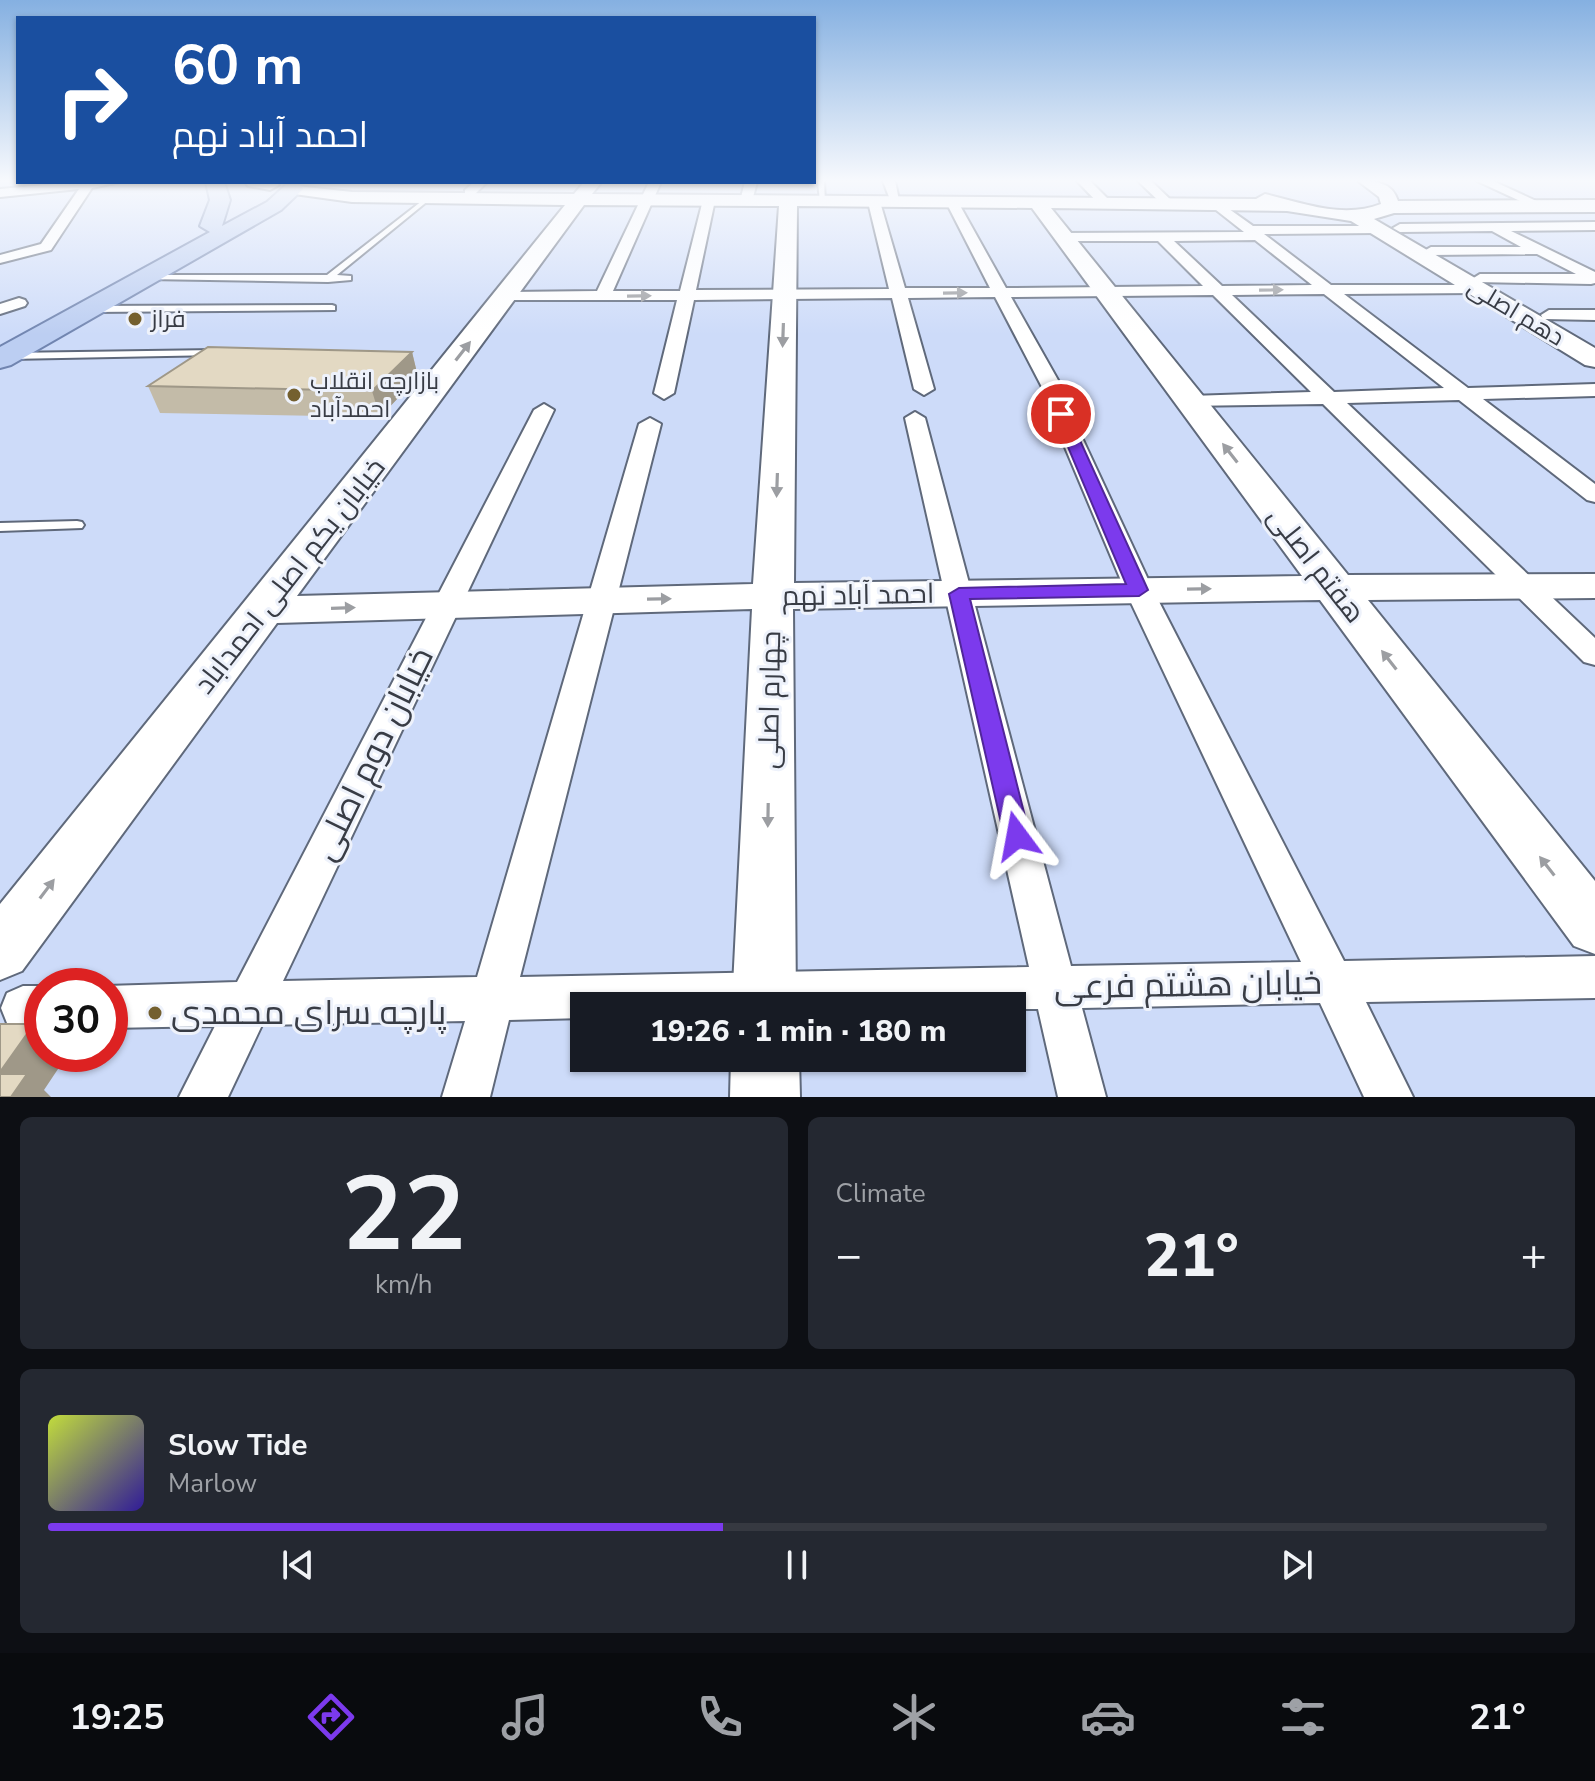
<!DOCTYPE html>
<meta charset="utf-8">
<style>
body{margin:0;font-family:"Nunito Sans",Cairo,sans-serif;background:#242831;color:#f1f3f6;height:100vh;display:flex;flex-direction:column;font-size:30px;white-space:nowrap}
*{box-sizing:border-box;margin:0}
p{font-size:26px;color:#9ea1a6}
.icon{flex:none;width:44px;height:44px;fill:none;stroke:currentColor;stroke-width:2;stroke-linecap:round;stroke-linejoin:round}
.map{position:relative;height:1097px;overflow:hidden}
.drawer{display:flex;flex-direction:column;gap:20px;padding:20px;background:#0d0f14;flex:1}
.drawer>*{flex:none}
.hud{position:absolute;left:16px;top:16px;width:800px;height:168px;border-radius:0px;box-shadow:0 2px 6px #0004;background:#1a4fa0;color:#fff;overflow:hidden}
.speed{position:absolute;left:24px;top:968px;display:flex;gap:16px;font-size:40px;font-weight:700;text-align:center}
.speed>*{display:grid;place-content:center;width:104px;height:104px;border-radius:50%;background:#171b24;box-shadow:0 2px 6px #0004;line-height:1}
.speed .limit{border:12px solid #d22;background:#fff;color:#111}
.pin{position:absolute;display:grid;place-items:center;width:68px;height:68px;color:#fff;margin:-34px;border:4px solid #fff;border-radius:50%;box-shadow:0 2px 8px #0007}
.me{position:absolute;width:88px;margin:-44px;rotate:347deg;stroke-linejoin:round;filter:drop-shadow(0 0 6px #0008)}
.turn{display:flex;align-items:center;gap:28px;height:168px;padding:0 24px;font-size:36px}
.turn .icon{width:104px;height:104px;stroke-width:2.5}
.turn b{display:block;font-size:56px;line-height:68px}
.big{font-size:60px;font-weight:800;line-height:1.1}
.drawer .widget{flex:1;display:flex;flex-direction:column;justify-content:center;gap:12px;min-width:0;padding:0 28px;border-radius:12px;background:#242831}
.drawer .dial{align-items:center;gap:0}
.dial b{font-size:104px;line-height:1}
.song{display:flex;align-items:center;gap:24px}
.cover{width:96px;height:96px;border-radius:12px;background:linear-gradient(135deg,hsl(70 70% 55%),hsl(250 70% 35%))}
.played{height:8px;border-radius:4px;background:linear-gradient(90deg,#7c3aed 45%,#363941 45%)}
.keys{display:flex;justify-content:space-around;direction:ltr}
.heat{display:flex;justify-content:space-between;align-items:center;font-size:44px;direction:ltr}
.drawer .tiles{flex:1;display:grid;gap:20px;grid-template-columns:1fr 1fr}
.widget:last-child{grid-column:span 2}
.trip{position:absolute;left:570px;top:992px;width:456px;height:80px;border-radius:0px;background:#171b24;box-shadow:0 2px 6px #0004;font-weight:800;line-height:80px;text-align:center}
.tabs{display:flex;height:128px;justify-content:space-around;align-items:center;background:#090b0e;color:#9ea1a6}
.tabs .icon{width:56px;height:56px}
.tabs .on{color:#7c3aed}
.tabs b{font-size:36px;color:#f1f3f6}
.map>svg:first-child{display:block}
</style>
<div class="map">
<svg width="1595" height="1097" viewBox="0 0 1595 1097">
<rect width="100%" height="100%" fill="#eef2fb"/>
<path fill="#cddbf9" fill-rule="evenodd" d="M0,181H1595V1097H0ZM42,986H110V1054H42ZM584,1006H1012V1058H584Z"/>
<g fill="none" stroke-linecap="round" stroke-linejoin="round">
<defs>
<path id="lane" d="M818,181H824L825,203L820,202Z
M427,197L429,200L337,275L351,276V280L328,282L146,279L142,277L146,275H327Z
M332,305L335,306V310L90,312L86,309L90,306Z
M216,350L221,353L219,355L9,359L4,356L9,353Z
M77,521L82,522L84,525L82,528L0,531V523Z"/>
<path id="street" d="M883,181H895L900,205H892Z
M1077,181H1090L1108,199V205H1100Z
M1138,181H1151L1174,203L1164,206Z
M1477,181H1493L1547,206L1537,209Z
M77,182H120L92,188L51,250L0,263V255L41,244L79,189L0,197V189Z
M474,182H487L473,196H465V190Z
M649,182H661L613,291H680L703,200L709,196L715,200L696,290L889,289L868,202L874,198L880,202L905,288H990L946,202L952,198L958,202L1006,288L1203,286L1158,241H1063L1056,237L1063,233L1244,232L1211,206V200L1215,199L1253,226H1382L1384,229L1377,233L1264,234L1331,285H1482L1484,288L1476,293L1344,294L1468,388L1595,384V396L1483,399L1595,484V502L1587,500L1459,400L1347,403L1595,638V665L1584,662L1323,404L1184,406L1181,402L1184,398L1191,396L1311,392L1213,295L1011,297L1063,389L1053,395L1043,389L995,297L908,298L934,389L924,395L914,389L892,298L694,300L674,393L664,399L654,393L677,300H499V294L505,292L597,291ZM1255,240L1312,285L1222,286L1174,241ZM1324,294L1444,388L1334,392L1232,295Z
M745,182H757L752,201L746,205L740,201Z
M1595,222V230L1511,231L1595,272V283L1591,284L1475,282L1472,279L1480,274H1576L1537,254L1431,255L1424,251L1431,247H1521L1492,231L1400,232L1393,228L1400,224Z
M19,298L25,300L27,303L25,306L0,314V304Z
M1549,310H1595V320L1543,319L1541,315Z
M544,404L554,410L283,981L477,977L639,424L650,418L661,424L520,977L1029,967L905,418L915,412L925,418L1071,966L1301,962L1125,590L1051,414L1061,408L1071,414L1153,590L1344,961L1595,956V998L1366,1002L1413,1097H1364L1320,1003L1082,1008L1106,1097H1058L1038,1009H1012V1006H584V1018L509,1020L490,1097H442L465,1021L262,1025L228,1097H179L215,1026L110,1028V986H106L237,982L534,410Z
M23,986H42V1030H23L7,1023L1,1008L7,993Z"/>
<path id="secondary" d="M1358,181C1376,181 1392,182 1398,201L1595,200V212L1394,213L1374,219L1595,348V367L1585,365L1351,221L1287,211L1051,208L1348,575L1595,574V598L1368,600L1595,881V954L1574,946L1320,600L793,609L796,1006H732L752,609L277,623L22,971L0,980V904L565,205L352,202L287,193L284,189L287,185L352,192L574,194L584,182L600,184L592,194L1256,199L1265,194C1303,203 1343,219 1381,204L1379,197ZM584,205L779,206L753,584L297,596ZM797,206L1032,208L1302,576L794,583Z
M245,182H277L279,185L270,190L248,186Z
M731,1058H799L800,1097H730Z"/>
<path id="primary" d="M206,182H224L230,200L222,226L267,202L286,185H300L303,189L281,210L11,365L0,368V347L210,232L200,226L210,200Z"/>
</defs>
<use href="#lane" stroke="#5f697b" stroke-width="4"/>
<use href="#street" stroke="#5f697b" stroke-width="4"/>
<use href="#secondary" stroke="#5f697b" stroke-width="4"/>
<use href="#primary" stroke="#7185b0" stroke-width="4"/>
<use href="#lane" fill="#fff" fill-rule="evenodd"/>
<use href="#street" fill="#fff" fill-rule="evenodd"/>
<use href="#secondary" fill="#fff" fill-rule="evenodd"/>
<use href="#primary" fill="#bccef2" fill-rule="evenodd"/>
</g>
<path fill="#c3bba8" d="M412,352L418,377L380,417L160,413L148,386Z"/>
<path fill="#9f9888" d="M412,352L418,377L380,417L372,391Z
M34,1024L42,1033V1054H63L66,1057L44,1090L51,1097H11L0,1075V1072Z"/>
<path fill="#e3d9c3" stroke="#9f9888" stroke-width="2" d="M208,347L412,352L372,391L148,386Z
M0,1024H34L0,1072Z
M0,1074H27L11,1097H0Z"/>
<defs><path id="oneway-solid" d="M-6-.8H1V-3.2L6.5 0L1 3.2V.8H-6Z" transform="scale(2)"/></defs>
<g fill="#9c9ea2">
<use href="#oneway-solid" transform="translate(1271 290) rotate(-1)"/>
<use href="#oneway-solid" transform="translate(955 293) rotate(-1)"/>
<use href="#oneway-solid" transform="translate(639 296) rotate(-1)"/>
<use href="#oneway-solid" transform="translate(783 335) rotate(92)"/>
<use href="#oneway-solid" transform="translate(463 351) rotate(-52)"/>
<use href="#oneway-solid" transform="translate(1230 453) rotate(-128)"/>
<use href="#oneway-solid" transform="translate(777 485) rotate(92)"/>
<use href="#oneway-solid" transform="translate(1199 589) rotate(-1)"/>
<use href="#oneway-solid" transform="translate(659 599) rotate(-1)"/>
<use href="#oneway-solid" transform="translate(343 608) rotate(-2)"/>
<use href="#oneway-solid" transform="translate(1389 660) rotate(-128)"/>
<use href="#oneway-solid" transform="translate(768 815) rotate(91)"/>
<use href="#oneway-solid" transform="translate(1547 866) rotate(-128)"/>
<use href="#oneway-solid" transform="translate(47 889) rotate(-53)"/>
</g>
<linearGradient id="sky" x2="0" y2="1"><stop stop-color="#85b0e1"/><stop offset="0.54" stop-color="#f7f9fd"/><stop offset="1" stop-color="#f7f9fd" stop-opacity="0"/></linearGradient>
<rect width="1595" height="335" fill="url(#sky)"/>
<path fill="#7c3aed" stroke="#51269a" stroke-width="2" d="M1061,410L1068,414L1148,590L1139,596L970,599L1030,836L1026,843L1017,847L1008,843L1004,836L949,594L959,588L1126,584L1054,414Z"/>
<g fill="#74602f" stroke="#eef2fb" stroke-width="3">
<circle cx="135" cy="319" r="8"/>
<circle cx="294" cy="395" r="8"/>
<circle cx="155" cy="1013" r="8"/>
</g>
<g text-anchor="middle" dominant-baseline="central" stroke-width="6" stroke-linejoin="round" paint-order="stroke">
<g font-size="24" fill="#383c45" stroke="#eef2fb">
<text transform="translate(1516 312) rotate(31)">دهم اصلی</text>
</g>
<g font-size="24" fill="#383c45" stroke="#eef2fb" text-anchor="start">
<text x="151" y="319">فراز</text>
<text x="310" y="381">بازارچه انقلاب<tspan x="310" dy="28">احمدآباد</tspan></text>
</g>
<g font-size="28" fill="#383c45" stroke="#eef2fb">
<text transform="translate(1316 565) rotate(52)">هفتم اصلی</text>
<text transform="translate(290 576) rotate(-52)">خیابان یکم اصلی احمداباد</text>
<text transform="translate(858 595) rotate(-1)">احمد آباد نهم</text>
<text transform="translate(770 700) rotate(-89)">چهارم اصلی</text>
</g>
<g font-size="34" fill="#383c45" stroke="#eef2fb">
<text transform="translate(373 754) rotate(-64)">خیابان دوم اصلی</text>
<text transform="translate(1188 985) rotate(-1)">خیابان هشتم فرعی</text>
</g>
<g font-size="34" fill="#383c45" stroke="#eef2fb" text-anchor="start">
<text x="171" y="1013">پارچه سرای محمدی</text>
</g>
</g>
</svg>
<div class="speed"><div class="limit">30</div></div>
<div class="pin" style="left:1061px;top:414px;background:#d93025"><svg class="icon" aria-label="arrive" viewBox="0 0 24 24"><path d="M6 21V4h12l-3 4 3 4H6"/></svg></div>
<svg class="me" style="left:1017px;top:836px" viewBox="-20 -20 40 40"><path d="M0-17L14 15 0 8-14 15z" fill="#7c3aed" stroke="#fff" stroke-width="4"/></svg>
<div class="trip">19:26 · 1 min · 180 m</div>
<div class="hud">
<div class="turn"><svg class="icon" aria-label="right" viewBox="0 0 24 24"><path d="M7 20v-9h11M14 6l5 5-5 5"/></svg><div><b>60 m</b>احمد آباد نهم</div></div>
</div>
</div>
<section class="drawer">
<div class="tiles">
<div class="widget dial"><b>22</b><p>km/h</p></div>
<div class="widget"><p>Climate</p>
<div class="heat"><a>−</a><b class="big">21°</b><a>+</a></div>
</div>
<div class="widget">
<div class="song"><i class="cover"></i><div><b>Slow Tide</b><p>Marlow</p></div></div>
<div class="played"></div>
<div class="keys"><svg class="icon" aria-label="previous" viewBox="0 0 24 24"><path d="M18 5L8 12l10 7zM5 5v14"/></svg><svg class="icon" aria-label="pause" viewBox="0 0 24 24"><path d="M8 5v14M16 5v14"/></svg><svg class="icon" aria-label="next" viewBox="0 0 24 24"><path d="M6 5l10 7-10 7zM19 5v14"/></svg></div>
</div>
</div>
</section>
<nav class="tabs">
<b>19:25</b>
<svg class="icon on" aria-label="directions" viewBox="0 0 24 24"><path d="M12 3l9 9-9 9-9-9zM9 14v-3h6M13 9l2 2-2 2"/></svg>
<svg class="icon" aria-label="music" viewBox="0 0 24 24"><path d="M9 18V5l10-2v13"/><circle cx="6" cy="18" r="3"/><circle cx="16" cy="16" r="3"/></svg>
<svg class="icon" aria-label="phone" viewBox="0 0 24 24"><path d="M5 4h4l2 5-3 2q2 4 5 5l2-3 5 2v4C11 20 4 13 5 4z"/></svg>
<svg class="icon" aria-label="climate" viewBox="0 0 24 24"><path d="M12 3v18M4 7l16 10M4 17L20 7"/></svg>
<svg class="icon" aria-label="car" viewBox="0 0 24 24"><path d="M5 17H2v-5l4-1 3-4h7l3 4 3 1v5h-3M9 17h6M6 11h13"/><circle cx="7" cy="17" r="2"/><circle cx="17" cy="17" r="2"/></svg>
<svg class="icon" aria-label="filters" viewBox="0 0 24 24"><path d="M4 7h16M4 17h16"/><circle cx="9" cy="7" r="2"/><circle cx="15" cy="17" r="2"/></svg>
<b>21°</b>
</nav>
